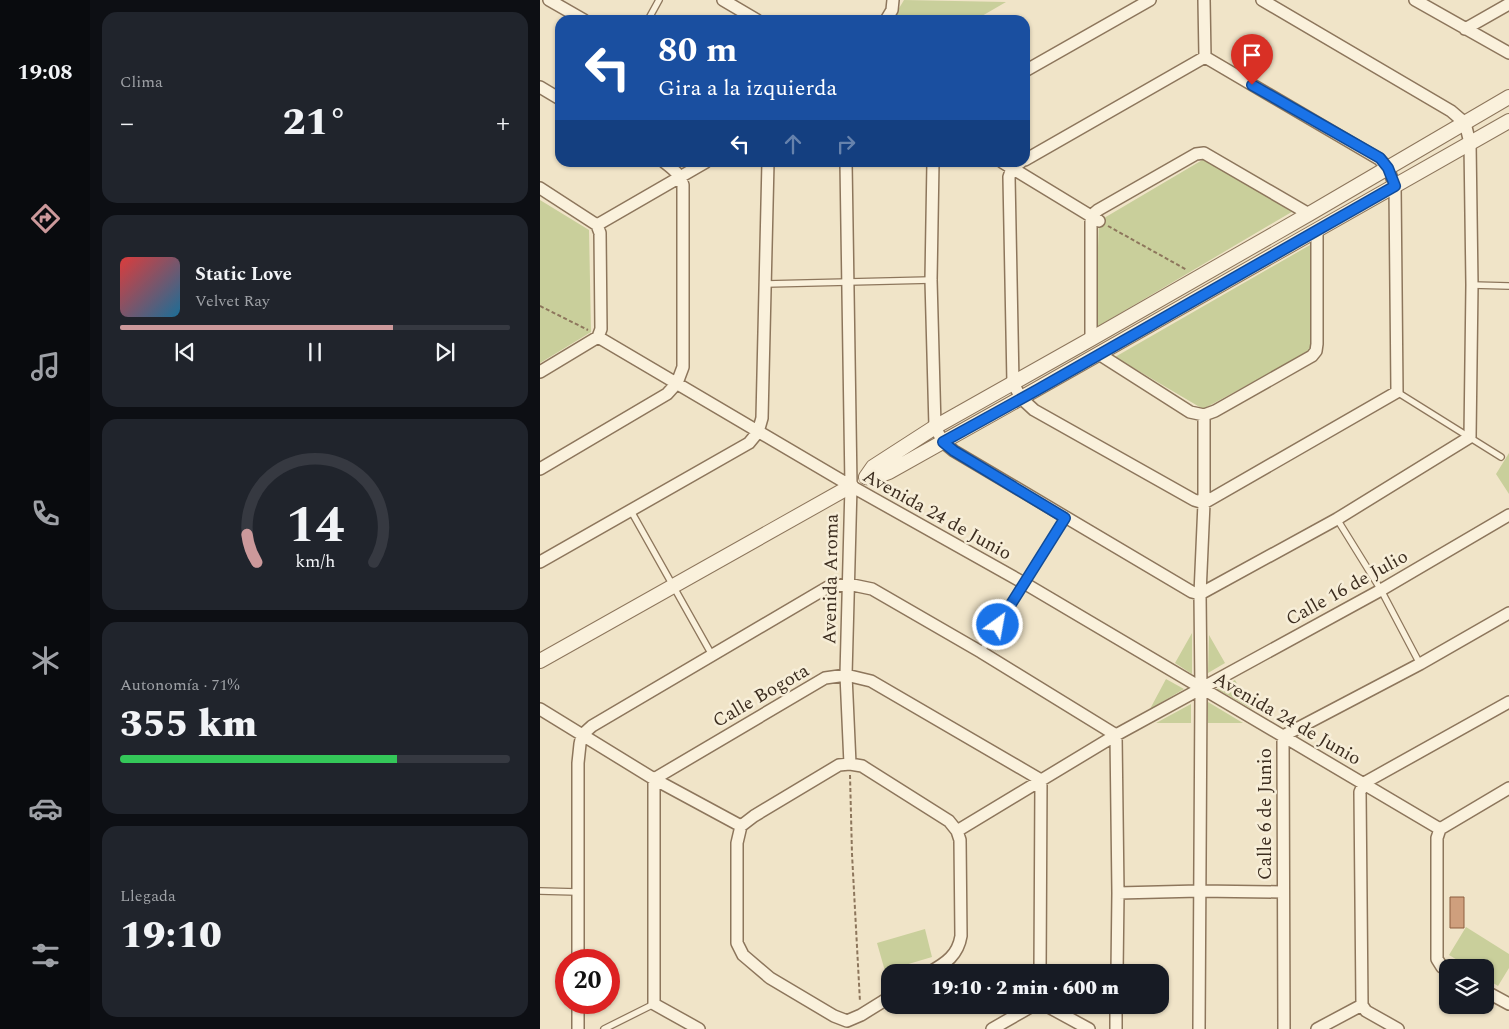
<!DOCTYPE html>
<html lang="es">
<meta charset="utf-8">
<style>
body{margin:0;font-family:Spectral,serif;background:#20242c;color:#f1f3f6;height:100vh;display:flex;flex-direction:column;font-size:19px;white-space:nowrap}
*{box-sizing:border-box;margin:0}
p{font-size:16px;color:#9ea1a6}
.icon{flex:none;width:28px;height:28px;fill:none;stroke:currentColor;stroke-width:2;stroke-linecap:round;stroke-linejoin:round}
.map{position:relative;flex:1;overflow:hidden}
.details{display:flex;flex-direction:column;gap:12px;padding:12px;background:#0d0f14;width:450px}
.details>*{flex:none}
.top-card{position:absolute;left:15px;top:15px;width:475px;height:152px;border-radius:15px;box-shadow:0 1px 4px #0004;background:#1a4fa0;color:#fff;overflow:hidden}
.fabs{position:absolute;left:899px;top:959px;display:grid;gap:10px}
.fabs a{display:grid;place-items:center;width:55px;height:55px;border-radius:10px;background:#171b24;box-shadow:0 1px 4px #0004;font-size:25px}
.speed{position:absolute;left:15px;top:949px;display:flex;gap:10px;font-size:25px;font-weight:700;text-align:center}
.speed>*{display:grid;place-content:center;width:65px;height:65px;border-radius:50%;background:#171b24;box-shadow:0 1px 4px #0004;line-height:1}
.speed .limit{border:8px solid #d22;background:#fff;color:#111}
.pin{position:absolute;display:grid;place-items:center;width:42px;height:42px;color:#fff;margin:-51px -21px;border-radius:50% 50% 50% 0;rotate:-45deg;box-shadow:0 0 5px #0007}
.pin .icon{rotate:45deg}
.me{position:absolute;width:55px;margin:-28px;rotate:32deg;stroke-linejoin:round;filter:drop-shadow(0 0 4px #0008)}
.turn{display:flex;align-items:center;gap:18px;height:105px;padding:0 20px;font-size:22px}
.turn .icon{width:65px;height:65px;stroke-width:2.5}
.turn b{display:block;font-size:35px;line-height:42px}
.lanes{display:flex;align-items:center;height:48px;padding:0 20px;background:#0003;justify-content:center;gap:25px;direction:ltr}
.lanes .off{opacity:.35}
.big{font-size:38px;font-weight:800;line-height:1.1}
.details .card{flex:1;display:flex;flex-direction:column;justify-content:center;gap:8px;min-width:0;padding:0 18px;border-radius:15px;background:#20242c}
.details .dial{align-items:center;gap:0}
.dial svg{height:130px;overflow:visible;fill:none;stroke:#363941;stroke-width:7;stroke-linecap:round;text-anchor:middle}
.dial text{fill:#f1f3f6;stroke:none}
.song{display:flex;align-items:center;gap:15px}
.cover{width:60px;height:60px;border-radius:8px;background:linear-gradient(135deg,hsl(0 70% 55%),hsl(200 70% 35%))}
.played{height:5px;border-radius:2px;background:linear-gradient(90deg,#cc999b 70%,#363941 70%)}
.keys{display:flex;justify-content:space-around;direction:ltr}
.heat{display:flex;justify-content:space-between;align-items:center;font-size:28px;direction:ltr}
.charge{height:8px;border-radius:4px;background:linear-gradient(90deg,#34c759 71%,#363941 0)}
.trip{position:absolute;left:341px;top:964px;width:288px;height:50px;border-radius:15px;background:#171b24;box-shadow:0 1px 4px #0004;font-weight:800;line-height:50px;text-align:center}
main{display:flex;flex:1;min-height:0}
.menu{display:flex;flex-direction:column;width:90px;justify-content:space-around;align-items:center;background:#090b0e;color:#9ea1a6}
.menu .icon{width:35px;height:35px}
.menu .active{color:#cc999b}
.menu b{font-size:22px;color:#f1f3f6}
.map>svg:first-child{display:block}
</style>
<main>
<nav class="menu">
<b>19:08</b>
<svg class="icon active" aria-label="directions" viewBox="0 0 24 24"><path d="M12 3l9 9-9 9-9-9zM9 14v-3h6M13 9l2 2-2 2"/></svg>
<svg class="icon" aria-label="music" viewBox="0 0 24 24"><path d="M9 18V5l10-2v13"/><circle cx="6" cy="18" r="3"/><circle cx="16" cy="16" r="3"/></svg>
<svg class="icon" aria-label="phone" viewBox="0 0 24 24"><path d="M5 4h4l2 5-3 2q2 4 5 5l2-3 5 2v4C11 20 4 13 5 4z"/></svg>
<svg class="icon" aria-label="climate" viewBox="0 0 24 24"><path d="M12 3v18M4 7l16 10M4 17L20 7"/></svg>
<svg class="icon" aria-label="car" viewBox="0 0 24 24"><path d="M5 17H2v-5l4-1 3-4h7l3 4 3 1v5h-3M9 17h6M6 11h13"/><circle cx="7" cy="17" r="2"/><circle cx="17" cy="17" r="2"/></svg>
<svg class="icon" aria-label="filters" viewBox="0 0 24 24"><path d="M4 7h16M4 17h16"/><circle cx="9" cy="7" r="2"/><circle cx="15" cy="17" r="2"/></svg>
</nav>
<section class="details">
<div class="card"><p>Clima</p>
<div class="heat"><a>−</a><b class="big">21°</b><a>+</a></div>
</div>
<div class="card">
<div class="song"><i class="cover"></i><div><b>Static Love</b><p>Velvet Ray</p></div></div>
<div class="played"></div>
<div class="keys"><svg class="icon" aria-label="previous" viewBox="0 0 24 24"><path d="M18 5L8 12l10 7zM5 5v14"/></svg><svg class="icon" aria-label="pause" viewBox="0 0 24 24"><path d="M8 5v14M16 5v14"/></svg><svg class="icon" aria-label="next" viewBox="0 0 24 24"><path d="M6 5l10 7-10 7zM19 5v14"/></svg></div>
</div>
<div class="card dial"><svg viewBox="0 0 100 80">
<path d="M14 69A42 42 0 1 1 86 69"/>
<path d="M14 69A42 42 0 0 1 8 52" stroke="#cc999b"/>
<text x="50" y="56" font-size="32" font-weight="700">14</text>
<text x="50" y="72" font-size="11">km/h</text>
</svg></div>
<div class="card"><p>Autonomía · 71%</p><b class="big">355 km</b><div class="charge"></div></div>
<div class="card"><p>Llegada</p><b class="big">19:10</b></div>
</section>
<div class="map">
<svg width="969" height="1029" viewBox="0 0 969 1029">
<rect width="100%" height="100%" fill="#f0e4c8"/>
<path fill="#c9cf9b" d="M364,0L466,2L435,20H352Z
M664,159L755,210L555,328L559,221Z
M0,200L49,230L51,332L0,363Z
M770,245L772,350L663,409L575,357Z
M969,453V494L956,474Z
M652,633V674L635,663Z
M669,635L685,663L668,673Z
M626,679L644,689L610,709Z
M695,680L712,709L677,689Z
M668,702L703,723H668Z
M651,704V723H616Z
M926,927L969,954V968L958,986L945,978V968L929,967L909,955Z
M385,929L392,957L345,971L337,943Z"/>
<path fill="#cf9f7d" stroke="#8d5f41" d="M910,897H924V928H910Z"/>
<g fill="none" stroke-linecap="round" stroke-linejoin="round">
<defs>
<path id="service" d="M108,20L119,0
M226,284L391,280
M932,285L969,286
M857,392L961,457
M91,511L172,655
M797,519L841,590L880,664
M441,652L525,518
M0,891L37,892
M64,1029L114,1004"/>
<path id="minor" d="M9,0L44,20
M183,0L217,20
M664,0L665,57
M875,0L969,53
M346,20L352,10L353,0
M925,29L969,4
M485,71L610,0
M0,87L20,99
M306,162L311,486L306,675L310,764
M393,162L391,280L395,427L403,442L414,451L652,592L660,594L797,519L930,437L932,285L930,143L925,123L911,111L722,0
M462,162L559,221
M481,162L472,168L469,177L473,383L481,398L494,410L654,500L664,503L857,392L855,186L848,168L839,159L665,57L485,160
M0,188L57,225L60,233L61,329L58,337L0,372
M57,225L166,162
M58,337L311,486L484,583L900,829
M551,339V216L558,210L656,154L664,153L769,214
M559,354L650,412L664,415L675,411L772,356L776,351L777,344V230
M0,469L127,394L137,383L143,367V185C140,174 133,169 124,162
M0,562L209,443L218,432L222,418L228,162
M0,709L114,779L201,826
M417,831L576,735L841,590L969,515
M578,893L659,891L742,892
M38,960V763L40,744L42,735L52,726L288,587L308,584L332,589L441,652L576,735L578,893L577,972
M908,970L902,967L897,959V838L900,829L969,788
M945,991L969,1004
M350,997L321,1015L307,1021L294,1016L230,978L203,955L197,943V843L201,826L214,816L299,765L310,764L322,766L409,821L417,831L420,840L421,936C418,955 406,963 390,972
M38,1002V1029
M505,1005L549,1029
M159,1029L114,1004V779L285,678L306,675L331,681L501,780L500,972
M452,1029L494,1005
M576,1029V1005
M659,1029L661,689L660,594L664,503V415
M744,1029L743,736L880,664L969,613
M777,1029L822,1005
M858,1029L826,1011L822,1005L820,792L824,783L969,702"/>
<path id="tertiary" d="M969,97L769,214L551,339L395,427L333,467L326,477L333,478L349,472L481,398L969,121
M0,661L311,486"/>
</defs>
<use href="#service" stroke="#8d765c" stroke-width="8"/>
<use href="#minor" stroke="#8d765c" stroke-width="14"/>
<use href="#tertiary" stroke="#8d765c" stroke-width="16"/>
<path stroke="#8d765c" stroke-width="2" stroke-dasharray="4 2.5" stroke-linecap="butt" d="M568,226L647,270
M0,306L48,330
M310,775L312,854L320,1002"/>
<use href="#service" stroke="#faf1dc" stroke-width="5.5"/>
<use href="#minor" stroke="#faf1dc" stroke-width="11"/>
<use href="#tertiary" stroke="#faf1dc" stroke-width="14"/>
</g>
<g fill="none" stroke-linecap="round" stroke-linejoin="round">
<defs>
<path id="route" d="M458,625L525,518L414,451L403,442L497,390L855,186L848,168L840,158L712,85"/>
</defs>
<use href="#route" stroke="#114b97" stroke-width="12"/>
<use href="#route" stroke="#1a73e8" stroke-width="9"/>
</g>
<g text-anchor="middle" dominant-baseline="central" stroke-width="5" stroke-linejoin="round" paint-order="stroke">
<g font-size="19" fill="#3d2e20" stroke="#f7eed8">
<text transform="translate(397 515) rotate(29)">Avenida 24 de Junio</text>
<text transform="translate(291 579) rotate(-89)">Avenida Aroma</text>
<text transform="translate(807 588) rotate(-29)">Calle 16 de Julio</text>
<text transform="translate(221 696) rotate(-30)">Calle Bogota</text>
<text transform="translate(747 719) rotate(30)">Avenida 24 de Junio</text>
<text transform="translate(725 814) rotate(-90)">Calle 6 de Junio</text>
</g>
</g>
</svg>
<div class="fabs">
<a><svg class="icon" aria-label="layers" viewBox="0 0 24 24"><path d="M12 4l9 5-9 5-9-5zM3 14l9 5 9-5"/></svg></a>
</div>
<div class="speed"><div class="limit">20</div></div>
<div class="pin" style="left:712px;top:85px;background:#d93025"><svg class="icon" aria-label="arrive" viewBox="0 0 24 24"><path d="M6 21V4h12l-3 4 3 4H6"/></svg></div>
<svg class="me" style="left:458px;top:625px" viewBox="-20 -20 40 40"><circle r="17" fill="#1a73e8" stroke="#fff" stroke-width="3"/><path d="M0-11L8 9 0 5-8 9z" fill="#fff"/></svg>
<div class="trip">19:10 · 2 min · 600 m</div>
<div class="top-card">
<div class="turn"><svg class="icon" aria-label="left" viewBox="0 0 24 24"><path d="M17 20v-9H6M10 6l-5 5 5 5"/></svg><div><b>80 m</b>Gira a la izquierda</div></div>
<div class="lanes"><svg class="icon" aria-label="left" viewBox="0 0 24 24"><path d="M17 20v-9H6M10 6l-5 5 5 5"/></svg><svg class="icon off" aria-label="ahead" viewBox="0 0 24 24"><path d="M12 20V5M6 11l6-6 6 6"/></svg><svg class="icon off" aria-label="right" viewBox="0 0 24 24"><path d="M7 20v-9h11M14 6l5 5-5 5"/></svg></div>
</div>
</div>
</main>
